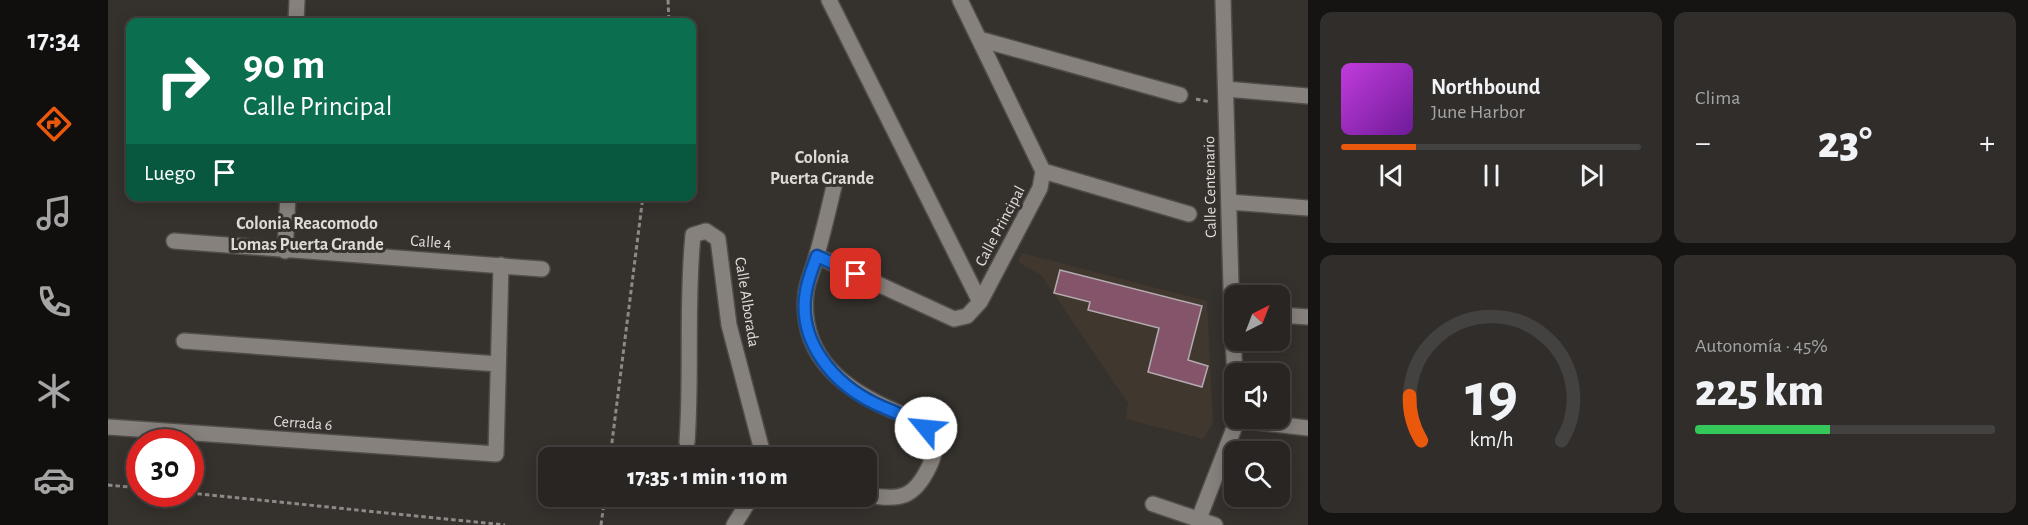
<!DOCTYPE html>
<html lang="es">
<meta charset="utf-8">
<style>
body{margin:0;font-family:"Alegreya Sans",sans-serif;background:#302d2a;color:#f1f3f6;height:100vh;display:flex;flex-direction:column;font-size:22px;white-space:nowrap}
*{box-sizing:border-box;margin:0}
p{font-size:20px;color:#a5a5a5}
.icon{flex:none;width:33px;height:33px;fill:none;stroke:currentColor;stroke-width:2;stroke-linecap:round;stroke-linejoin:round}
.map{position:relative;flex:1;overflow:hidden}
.details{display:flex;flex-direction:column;gap:12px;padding:12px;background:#161413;width:720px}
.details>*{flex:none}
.guide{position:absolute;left:18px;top:18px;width:570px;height:183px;border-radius:12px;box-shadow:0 3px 15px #0003,0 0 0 2px #444240;background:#0b6e4f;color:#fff;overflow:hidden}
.needle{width:39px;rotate:42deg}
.buttons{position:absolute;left:1116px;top:285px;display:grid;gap:12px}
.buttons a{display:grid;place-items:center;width:66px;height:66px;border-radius:12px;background:#282522;box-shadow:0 3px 15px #0003,0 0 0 2px #444240;font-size:30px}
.speed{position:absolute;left:18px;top:429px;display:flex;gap:12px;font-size:30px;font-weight:700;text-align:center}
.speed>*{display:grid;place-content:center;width:78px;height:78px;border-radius:50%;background:#282522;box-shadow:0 3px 15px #0003,0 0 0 2px #444240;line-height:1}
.speed .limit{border:9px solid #d22;background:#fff;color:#111}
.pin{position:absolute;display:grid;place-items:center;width:51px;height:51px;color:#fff;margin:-26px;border-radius:12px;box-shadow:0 3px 9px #0006}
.me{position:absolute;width:66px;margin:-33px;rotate:298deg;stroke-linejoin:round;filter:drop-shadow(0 0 4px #0008)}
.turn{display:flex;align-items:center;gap:21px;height:126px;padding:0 18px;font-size:27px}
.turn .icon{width:78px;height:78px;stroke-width:2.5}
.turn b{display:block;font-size:42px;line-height:51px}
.then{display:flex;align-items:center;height:57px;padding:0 18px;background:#0003;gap:12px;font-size:22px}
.big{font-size:45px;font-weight:800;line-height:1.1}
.details .widget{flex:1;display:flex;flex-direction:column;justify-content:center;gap:9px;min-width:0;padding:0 21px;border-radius:12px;background:#302d2a}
.details .dial{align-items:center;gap:0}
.dial svg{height:156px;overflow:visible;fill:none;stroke:#444240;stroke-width:7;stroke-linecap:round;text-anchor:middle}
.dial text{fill:#f1f3f6;stroke:none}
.song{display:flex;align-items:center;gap:18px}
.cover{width:72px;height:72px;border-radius:9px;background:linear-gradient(135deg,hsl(290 70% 55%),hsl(280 70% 35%))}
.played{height:6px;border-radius:3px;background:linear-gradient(90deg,#ea580c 25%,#444240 25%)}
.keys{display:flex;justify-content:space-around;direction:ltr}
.heat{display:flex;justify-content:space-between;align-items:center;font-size:33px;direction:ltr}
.charge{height:9px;border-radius:4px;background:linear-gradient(90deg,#34c759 45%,#444240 0)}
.details .tiles{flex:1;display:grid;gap:12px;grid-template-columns:repeat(2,1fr)}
.trip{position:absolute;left:430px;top:447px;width:339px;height:60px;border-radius:12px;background:#282522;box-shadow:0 3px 15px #0003,0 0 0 2px #444240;font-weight:800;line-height:60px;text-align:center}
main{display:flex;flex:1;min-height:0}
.menu{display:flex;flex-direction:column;width:108px;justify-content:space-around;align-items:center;background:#100f0e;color:#a5a5a5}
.menu .icon{width:42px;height:42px}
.menu .selected{color:#ea580c}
.menu b{font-size:27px;color:#f1f3f6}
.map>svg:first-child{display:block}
</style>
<main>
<nav class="menu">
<b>17:34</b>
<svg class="icon selected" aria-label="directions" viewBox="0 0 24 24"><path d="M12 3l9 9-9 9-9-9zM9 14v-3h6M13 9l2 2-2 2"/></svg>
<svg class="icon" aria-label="music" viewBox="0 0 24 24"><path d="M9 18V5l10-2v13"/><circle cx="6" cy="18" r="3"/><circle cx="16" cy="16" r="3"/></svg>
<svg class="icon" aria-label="phone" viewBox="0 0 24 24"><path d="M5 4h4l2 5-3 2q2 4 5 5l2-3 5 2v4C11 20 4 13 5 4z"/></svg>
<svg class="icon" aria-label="climate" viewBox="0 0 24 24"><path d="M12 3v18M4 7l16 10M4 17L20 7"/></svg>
<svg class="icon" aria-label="car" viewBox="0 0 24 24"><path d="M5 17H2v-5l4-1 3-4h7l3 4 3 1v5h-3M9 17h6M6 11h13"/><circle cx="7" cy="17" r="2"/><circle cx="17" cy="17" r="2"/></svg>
</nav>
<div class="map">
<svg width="1200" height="525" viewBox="0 0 1200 525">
<rect width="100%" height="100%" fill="#35312d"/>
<path fill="#40372e" d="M914,253L1099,301L1105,423L1095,439L1018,419L1020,403L933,275L910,262Z"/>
<path fill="#84556a" stroke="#b3abae" stroke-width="1.5" d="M952,270L1094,306L1080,360L1100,366L1094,387L1040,372L1051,328L980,310L982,302L946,293Z"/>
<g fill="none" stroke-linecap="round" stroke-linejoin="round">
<defs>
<path id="street" d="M721,0L872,302
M1115,0L1124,323L1127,374
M188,22L189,0
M871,39L1072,95
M1118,89L1200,96
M935,171L1081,214
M727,182C721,208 715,233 708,258C705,270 699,282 698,293C691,358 738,391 791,413C803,418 823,426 826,440C828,449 825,459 821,467C806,498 792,501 759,495
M1121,202L1200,208
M66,241L434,269
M177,251L180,196
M709,256L846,319L859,316L872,302L932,188L935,171L852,0
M1172,315L1200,317
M76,341L390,364
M1131,420L1200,428
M0,427L388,454L393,265
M579,442C584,373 578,304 585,235L598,231L610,239L621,325L656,458
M1045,504L1107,525
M1090,521L1130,418
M626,525L644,496"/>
</defs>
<use href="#street" stroke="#504c49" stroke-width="18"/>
<path stroke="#8d8986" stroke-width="3" stroke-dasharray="4.5 3" stroke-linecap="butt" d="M560,0L561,22
M1088,99L1102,102
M502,458L535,196
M0,485L32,488
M82,493L397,525
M493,525L497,496"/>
<use href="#street" stroke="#86817c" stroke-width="15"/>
</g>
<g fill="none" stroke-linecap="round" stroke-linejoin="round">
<defs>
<path id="route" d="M748,274L709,256C705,267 700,279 698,291C689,342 726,384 768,404C785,412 802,417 818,428"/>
</defs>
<use href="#route" stroke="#114b97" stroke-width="15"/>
<use href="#route" stroke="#1a73e8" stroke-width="10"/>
</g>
<g text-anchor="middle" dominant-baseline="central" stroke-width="6" stroke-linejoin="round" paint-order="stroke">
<g font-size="16" fill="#e2dfdc" stroke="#35312d">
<text transform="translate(1102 187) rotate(-91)">Calle Centenario</text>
<text transform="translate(892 226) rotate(-62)">Calle Principal</text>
<text transform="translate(323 242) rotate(4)">Calle 4</text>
<text transform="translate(639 302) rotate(81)">Calle Alborada</text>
<text transform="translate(195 423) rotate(4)">Cerrada 6</text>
</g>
<g font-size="18" font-weight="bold" fill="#dfd9d4" stroke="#35312d">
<text x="714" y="158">Colonia<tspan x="714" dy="21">Puerta Grande</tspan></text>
<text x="199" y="224">Colonia Reacomodo<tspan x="199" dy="21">Lomas Puerta Grande</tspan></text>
</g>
</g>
</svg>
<div class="buttons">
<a><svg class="needle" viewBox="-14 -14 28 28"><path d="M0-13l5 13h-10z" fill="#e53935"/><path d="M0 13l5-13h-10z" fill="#a5a5a5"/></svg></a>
<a><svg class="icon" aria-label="sound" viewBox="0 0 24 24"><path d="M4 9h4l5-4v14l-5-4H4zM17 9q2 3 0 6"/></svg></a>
<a><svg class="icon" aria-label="search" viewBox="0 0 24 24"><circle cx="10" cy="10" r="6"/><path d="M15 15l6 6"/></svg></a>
</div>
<div class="speed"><div class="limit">30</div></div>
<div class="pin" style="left:748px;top:274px;background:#d93025"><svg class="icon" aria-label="arrive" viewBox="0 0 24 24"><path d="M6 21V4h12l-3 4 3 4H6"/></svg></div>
<svg class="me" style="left:818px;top:428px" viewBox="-20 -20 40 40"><circle r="19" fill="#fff"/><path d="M0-13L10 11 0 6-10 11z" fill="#1a73e8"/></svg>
<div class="trip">17:35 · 1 min · 110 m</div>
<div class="guide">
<div class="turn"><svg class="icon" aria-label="right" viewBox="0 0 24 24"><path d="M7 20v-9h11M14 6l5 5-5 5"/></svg><div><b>90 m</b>Calle Principal</div></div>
<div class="then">Luego<svg class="icon" aria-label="arrive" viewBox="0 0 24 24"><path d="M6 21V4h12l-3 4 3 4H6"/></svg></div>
</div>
</div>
<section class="details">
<div class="tiles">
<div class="widget">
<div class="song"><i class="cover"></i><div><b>Northbound</b><p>June Harbor</p></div></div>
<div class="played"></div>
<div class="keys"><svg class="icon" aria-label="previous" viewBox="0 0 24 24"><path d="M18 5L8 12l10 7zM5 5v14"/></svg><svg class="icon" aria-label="pause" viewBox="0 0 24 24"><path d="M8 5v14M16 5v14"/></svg><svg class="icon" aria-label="next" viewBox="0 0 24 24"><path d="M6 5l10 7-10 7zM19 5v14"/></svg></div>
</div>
<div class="widget"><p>Clima</p>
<div class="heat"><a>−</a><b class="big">23°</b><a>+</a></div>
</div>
<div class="widget dial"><svg viewBox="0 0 100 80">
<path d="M14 69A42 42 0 1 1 86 69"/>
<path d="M14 69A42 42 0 0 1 8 46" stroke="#ea580c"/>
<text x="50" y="56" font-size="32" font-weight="700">19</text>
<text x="50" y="72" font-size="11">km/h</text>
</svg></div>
<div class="widget"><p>Autonomía · 45%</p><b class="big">225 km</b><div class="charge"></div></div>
</div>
</section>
</main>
